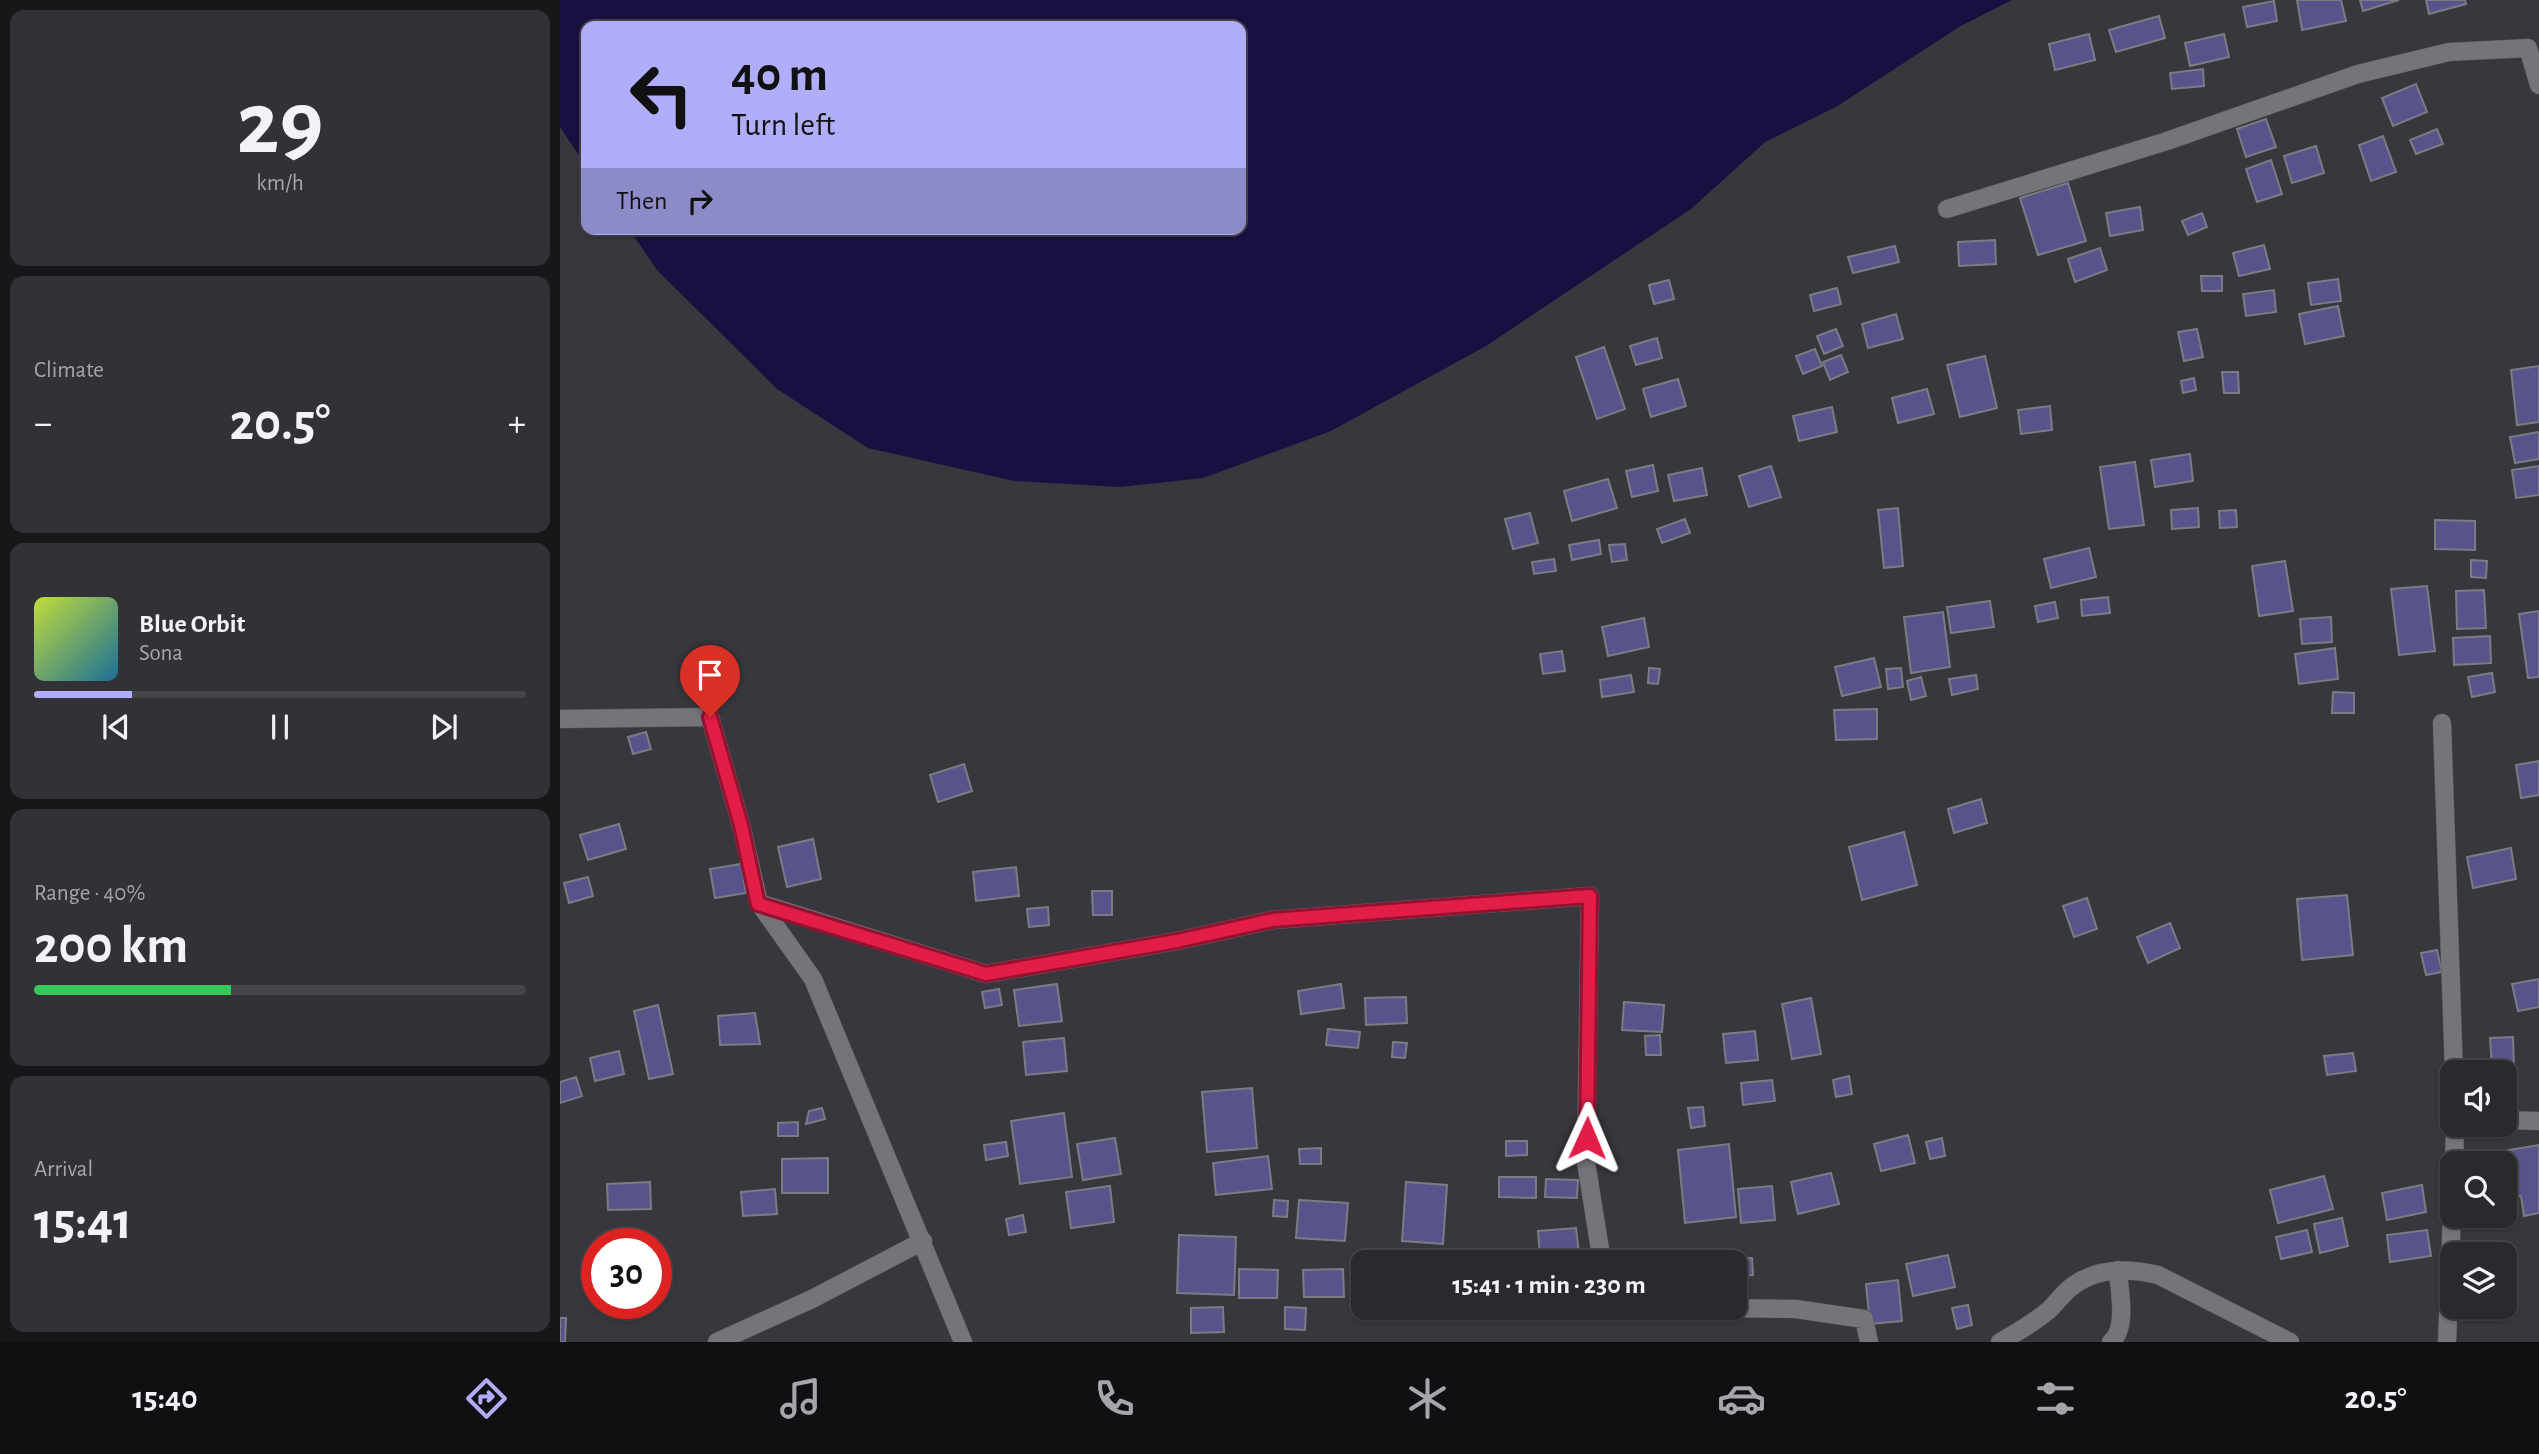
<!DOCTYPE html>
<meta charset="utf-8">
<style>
body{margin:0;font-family:"Alegreya Sans",sans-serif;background:#313136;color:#f1f3f6;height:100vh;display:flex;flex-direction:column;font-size:26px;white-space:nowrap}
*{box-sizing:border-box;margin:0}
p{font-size:23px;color:#a5a6aa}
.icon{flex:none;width:38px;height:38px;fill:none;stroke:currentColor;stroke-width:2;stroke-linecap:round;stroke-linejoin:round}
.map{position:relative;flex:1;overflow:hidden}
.side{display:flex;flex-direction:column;gap:10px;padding:10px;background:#171719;width:560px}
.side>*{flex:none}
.top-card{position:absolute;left:21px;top:21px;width:665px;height:214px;border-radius:14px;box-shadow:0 2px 5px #0004,0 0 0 2px #45454a;background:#b0aefa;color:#111;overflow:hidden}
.buttons{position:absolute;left:1880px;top:1060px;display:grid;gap:14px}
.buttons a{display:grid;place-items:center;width:77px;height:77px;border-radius:14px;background:#29292e;box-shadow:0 2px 5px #0004,0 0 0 2px #45454a;font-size:35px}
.speed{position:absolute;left:21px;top:1228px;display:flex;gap:14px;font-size:35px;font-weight:700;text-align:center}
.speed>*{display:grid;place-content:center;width:91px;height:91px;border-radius:50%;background:#29292e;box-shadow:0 2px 5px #0004,0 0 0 2px #45454a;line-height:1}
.speed .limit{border:10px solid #d22;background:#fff;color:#111}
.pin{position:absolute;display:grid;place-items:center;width:60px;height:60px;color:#fff;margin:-72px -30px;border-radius:50% 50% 50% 0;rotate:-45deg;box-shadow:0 0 7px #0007}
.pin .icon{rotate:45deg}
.me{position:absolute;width:77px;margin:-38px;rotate:1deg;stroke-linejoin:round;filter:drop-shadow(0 0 5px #0008)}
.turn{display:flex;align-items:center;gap:24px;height:147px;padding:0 35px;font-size:32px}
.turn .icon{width:91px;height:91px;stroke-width:2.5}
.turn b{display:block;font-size:49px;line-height:60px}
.then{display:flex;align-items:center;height:66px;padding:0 35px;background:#0003;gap:14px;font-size:26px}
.big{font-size:52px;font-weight:700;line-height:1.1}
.side .tile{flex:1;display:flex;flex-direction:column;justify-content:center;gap:10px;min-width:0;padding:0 24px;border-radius:14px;background:#313136}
.side .dial{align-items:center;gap:0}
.dial b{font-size:91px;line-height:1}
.song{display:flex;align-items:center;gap:21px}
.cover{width:84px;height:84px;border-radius:10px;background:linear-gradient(135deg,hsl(70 70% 55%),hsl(200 70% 35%))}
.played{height:7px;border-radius:4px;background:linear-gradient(90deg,#b0aefa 20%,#45454a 20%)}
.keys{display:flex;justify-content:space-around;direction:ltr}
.heat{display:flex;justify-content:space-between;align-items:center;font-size:38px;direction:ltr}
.charge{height:10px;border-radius:5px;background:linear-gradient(90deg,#34c759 40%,#45454a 0)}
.trip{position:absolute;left:791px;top:1250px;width:396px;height:70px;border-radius:14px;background:#29292e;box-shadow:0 2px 5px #0004,0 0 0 2px #45454a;font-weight:700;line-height:70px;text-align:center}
.tab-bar{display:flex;height:112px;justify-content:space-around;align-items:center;background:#101012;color:#a5a6aa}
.tab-bar .icon{width:49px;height:49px}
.tab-bar .active{color:#b0aefa}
.tab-bar b{font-size:32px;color:#f1f3f6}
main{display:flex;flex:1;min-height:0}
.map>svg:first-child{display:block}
</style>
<main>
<section class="side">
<div class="tile dial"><b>29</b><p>km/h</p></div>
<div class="tile"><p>Climate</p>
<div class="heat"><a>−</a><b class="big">20.5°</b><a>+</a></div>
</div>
<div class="tile">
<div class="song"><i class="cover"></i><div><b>Blue Orbit</b><p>Sona</p></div></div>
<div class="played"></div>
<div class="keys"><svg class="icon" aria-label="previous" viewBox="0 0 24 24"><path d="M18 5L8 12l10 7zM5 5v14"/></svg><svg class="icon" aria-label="pause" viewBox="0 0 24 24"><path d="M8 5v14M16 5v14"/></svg><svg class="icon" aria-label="next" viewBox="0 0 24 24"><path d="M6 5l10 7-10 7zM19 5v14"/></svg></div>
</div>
<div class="tile"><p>Range · 40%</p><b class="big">200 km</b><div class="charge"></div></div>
<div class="tile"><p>Arrival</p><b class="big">15:41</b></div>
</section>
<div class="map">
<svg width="1979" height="1342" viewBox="0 0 1979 1342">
<rect width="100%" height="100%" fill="#37373d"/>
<path fill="#191041" d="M0,0H1452L1399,27L1276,107L1205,142L1131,209L926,346L771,431L643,478L560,487L454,481L308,448L217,389L97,270L69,229H681V26H26V166L0,127Z"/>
<path fill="#57548c" stroke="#7b7c83" stroke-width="2" d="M1737,0H1781L1786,21L1742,30Z
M1800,0H1839L1803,11Z
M1866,0H1905L1906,4L1869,14Z
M1714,1L1717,21L1687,27L1683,7Z
M1599,16L1605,38L1556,52L1549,30Z
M1529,34L1535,60L1495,70L1489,44Z
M1664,34L1669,57L1630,66L1625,43Z
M1643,69L1644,86L1612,89L1610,73Z
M1856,84L1867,112L1833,126L1822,98Z
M1706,119L1716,147L1686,157L1677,129Z
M1877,129L1883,144L1856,154L1850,140Z
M1823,136L1836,172L1811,181L1799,145Z
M1756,146L1764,173L1732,183L1724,156Z
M1711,160L1722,194L1697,202L1686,169Z
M1508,183L1526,241L1478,255L1460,198Z
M1580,207L1583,230L1550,236L1546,213Z
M1642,213L1647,227L1628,235L1622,221Z
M1435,240L1436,264L1399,266L1398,242Z
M1704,245L1710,269L1679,276L1673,253Z
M1335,246L1339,262L1293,273L1288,257Z
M1540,248L1547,270L1515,282L1508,259Z
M1641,276H1662V291H1642Z
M1778,279L1781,301L1751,305L1748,283Z
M1109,280L1114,299L1094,304L1089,285Z
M1277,288L1281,304L1254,311L1250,295Z
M1714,290L1716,312L1686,316L1683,294Z
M1778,306L1784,336L1745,344L1739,314Z
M1336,314L1343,339L1308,348L1302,324Z
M1276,329L1283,346L1264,354L1257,336Z
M1637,329L1643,357L1624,361L1618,332Z
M1097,338L1102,358L1076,365L1070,346Z
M1044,347L1065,409L1037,419L1016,357Z
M1255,349L1262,366L1243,374L1236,356Z
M1281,355L1288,372L1270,380L1263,362Z
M1425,356L1437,408L1400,417L1387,365Z
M1979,366V422L1957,425L1951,370Z
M1662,372H1678L1679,393H1664Z
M1634,378L1636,390L1623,393L1621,381Z
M1118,379L1126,406L1091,417L1083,389Z
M1367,389L1374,414L1338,423L1332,398Z
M1490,406L1492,430L1461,434L1458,410Z
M1272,407L1277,432L1239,441L1233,416Z
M1979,432V459L1955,463L1950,437Z
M1630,454L1633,481L1595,487L1591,460Z
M1575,462L1584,525L1549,529L1540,467Z
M1093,465L1098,491L1072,497L1066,471Z
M1211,466L1221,497L1189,507L1179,476Z
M1979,466V495L1956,498L1952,470Z
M1142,468L1147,495L1114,501L1108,475Z
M1048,479L1057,508L1012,521L1004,491Z
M1338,508L1343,566L1324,568L1318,510Z
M1638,508L1639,527L1612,529L1611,510Z
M1676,510L1677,527L1660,528L1659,511Z
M970,513L978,543L953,549L945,519Z
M1125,519L1130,533L1102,543L1097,529Z
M1875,520L1915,521V550L1875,549Z
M1039,540L1041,554L1012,560L1009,545Z
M1065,544L1067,560L1052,562L1049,545Z
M1529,548L1536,577L1491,588L1484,559Z
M994,559L996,571L974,574L972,562Z
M1911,560L1927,561L1926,578L1911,577Z
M1725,561L1733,611L1699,616L1692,566Z
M1867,586L1875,651L1839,655L1831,589Z
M1924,590L1926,628L1897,629L1896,591Z
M1548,597L1550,613L1522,616L1521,600Z
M1430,601L1434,627L1391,633L1387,607Z
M1495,602L1498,618L1478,622L1475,606Z
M1979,611V677L1968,678L1959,614Z
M1383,612L1390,667L1351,673L1344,617Z
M1771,617L1772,642L1742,644L1740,619Z
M1084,618L1089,647L1048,656L1042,627Z
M1930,636L1931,663L1894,665L1893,638Z
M1775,648L1778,679L1739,684L1735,654Z
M1002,651L1005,671L983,674L980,654Z
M1314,658L1321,687L1282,696L1275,667Z
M1089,668L1100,669L1098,684L1088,683Z
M1341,668L1343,687L1328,689L1326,669Z
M1932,673L1935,692L1912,697L1908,677Z
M1071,675L1074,692L1042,697L1040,680Z
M1416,675L1418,689L1392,695L1389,679Z
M1361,677L1366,696L1351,700L1347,681Z
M1773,692L1794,693V713H1772Z
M1317,709V739L1276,740L1274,710Z
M86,732L91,749L73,754L68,737Z
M1979,761V795L1961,798L1956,765Z
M404,764L412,791L378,802L370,775Z
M1421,799L1427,823L1394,833L1388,809Z
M59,824L66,849L28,860L20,835Z
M1344,832L1357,885L1302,900L1289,847Z
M253,839L261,879L227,887L218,847Z
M1951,848L1956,879L1913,888L1907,857Z
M181,864L186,893L155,898L150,869Z
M456,867L459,896L416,901L413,872Z
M28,877L33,896L9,903L4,883Z
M532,891H552V915H533Z
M1787,895L1793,955L1742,960L1737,899Z
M1527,898L1537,929L1514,937L1503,906Z
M488,907L489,925L469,927L467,909Z
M1610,923L1620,948L1588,963L1577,937Z
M1877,950L1882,972L1866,975L1861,953Z
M1979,979V1007L1958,1011L1952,984Z
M497,984L502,1021L459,1026L454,990Z
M781,984L784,1008L741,1014L738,991Z
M439,989L442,1005L425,1008L422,992Z
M846,997L847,1023L806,1025L805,998Z
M1251,998L1261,1054L1232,1059L1222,1004Z
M1064,1002L1104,1005L1102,1032L1062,1030Z
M98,1005L113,1074L89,1079L74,1011Z
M195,1013L200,1044L160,1045L158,1016Z
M768,1029L800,1032L798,1048L766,1045Z
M1195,1031L1198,1060L1166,1063L1163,1034Z
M1100,1035L1101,1055H1086L1085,1036Z
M1953,1037L1954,1066L1932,1067L1930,1038Z
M504,1038L507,1071L466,1075L463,1042Z
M833,1042L847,1043L845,1058L832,1057Z
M59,1051L64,1074L35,1081L30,1058Z
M1793,1053L1796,1071L1767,1075L1764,1056Z
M1289,1076L1292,1094L1276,1097L1273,1080Z
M16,1077L22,1096L0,1103V1082Z
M1212,1080L1215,1101L1183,1105L1181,1083Z
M692,1088L697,1148L647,1152L642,1092Z
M1143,1107L1145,1126L1131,1128L1128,1108Z
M262,1108L265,1119L246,1124L249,1111Z
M504,1113L512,1177L460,1184L451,1121Z
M238,1122V1136H218V1123Z
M1348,1135L1355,1163L1321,1171L1314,1144Z
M555,1138L561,1174L523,1180L517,1144Z
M1382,1138L1385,1156L1370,1159L1366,1142Z
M946,1141H967V1155L946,1156Z
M446,1142L448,1156L426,1160L424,1145Z
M1169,1144L1176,1217L1125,1223L1118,1150Z
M1979,1145V1213L1964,1216L1961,1196L1944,1199V1164H1933L1931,1153Z
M761,1148V1164H740L739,1149Z
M708,1156L712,1189L656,1195L653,1163Z
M268,1158V1193H222V1159Z
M1271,1173L1279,1204L1238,1214L1231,1182Z
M1764,1176L1773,1209L1718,1223L1710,1190Z
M939,1177H976V1198L939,1197Z
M986,1179L1018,1180L1017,1198L985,1197Z
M90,1182L91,1209L48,1210L47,1184Z
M846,1182L887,1185L883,1244L842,1241Z
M1862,1185L1866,1212L1827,1220L1822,1193Z
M550,1186L554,1222L511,1228L506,1192Z
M1212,1186L1215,1220L1181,1223L1178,1189Z
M215,1189L217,1214L183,1216L181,1192Z
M714,1200L728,1201L727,1217L713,1216Z
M739,1200L788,1203L785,1241L736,1238Z
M463,1215L466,1232L449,1235L446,1219Z
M1782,1218L1788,1246L1760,1253L1754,1224Z
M1016,1228L1019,1254L980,1258L978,1231Z
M1747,1230L1752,1252L1721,1259L1716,1237Z
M1867,1230L1871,1256L1830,1262L1827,1235Z
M619,1235L676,1237L674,1295L617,1293Z
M876,1254L911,1256V1262H876Z
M1388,1255L1395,1287L1353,1296L1346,1264Z
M1192,1258L1193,1275L1174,1276V1262H1160V1259Z
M679,1269L718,1270L717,1298H679Z
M783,1269L784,1297H744L743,1270Z
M1338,1280L1342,1321L1310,1324L1306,1284Z
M1408,1305L1412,1325L1397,1329L1392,1308Z
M663,1307L664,1332L631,1333V1308Z
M725,1307L746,1308L745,1330L725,1329Z
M0,1318H6L5,1342H0Z"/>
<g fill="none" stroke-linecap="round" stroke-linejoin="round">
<defs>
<path id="minor" d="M1387,209L1607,141L1798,74L1889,52L1968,48L1979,85
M0,719L150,717L181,825L199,903L426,974L617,941L712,920L1030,896L1026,1162L1042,1262
M1882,723L1894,1073
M199,903L253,979L403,1342
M1944,1120L1979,1121
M1894,1164L1895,1125
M1069,1307L1236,1309L1304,1319L1309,1342
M157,1342L252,1299L363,1241
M1440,1342C1458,1332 1475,1322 1490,1309C1498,1301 1505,1291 1514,1285C1539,1267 1569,1268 1598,1275L1730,1342
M1551,1342C1568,1328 1559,1290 1558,1270
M1887,1342L1892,1213"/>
</defs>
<use href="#minor" stroke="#545459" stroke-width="19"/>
<use href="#minor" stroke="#74747b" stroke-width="18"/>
</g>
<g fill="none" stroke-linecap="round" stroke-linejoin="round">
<defs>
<path id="route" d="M150,717L181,825L198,904L426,974L617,941L712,920L1030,896L1027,1138"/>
</defs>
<use href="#route" stroke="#92132f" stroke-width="18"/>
<use href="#route" stroke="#e11d48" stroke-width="12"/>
</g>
</svg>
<div class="buttons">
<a><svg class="icon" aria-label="sound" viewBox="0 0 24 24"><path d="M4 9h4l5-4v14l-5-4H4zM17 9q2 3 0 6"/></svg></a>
<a><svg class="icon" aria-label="search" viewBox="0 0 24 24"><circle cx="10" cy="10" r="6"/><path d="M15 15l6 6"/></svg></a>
<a><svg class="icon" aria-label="layers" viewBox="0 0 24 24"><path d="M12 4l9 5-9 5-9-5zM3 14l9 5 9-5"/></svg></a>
</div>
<div class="speed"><div class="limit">30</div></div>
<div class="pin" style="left:150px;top:717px;background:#d93025"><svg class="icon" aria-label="arrive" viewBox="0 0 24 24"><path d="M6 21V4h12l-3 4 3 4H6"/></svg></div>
<svg class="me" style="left:1027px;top:1138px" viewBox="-20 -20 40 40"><path d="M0-17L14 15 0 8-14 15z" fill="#e11d48" stroke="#fff" stroke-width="4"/></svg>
<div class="trip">15:41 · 1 min · 230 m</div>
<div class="top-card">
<div class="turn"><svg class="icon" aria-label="left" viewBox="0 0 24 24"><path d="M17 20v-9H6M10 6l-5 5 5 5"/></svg><div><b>40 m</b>Turn left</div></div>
<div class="then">Then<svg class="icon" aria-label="right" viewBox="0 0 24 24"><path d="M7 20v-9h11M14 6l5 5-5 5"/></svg></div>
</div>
</div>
</main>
<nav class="tab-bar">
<b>15:40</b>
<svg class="icon active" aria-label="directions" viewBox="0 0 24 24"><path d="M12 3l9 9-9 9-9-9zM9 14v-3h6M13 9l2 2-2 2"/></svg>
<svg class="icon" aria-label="music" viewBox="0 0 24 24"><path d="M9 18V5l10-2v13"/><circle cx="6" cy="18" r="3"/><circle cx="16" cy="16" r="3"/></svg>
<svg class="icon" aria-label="phone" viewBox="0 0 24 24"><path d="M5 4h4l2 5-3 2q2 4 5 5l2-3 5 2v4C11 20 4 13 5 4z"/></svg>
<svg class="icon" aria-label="climate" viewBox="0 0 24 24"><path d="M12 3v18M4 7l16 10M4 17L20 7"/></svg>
<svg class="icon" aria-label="car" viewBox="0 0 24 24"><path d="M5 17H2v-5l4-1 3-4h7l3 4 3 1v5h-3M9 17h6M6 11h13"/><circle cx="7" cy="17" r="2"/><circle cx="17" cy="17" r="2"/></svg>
<svg class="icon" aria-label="filters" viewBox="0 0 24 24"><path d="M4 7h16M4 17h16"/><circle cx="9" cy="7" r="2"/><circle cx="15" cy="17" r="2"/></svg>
<b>20.5°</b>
</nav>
